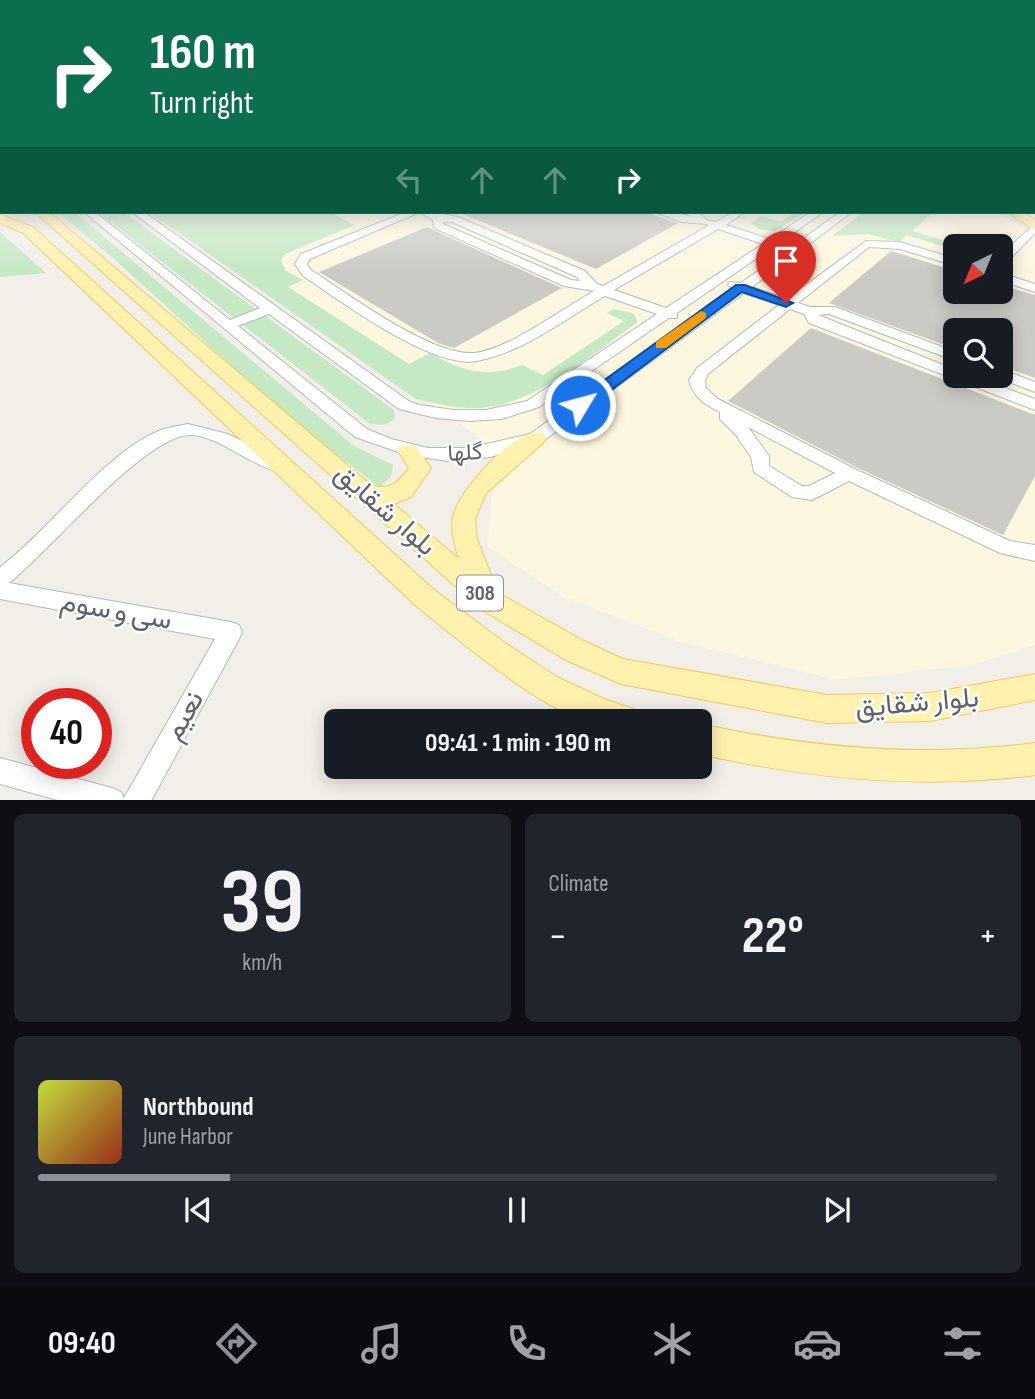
<!DOCTYPE html>
<meta charset="utf-8">
<style>
body{margin:0;font-family:"Sofia Sans Condensed",Vazirmatn,sans-serif;background:#20242c;color:#f1f3f6;height:100vh;display:flex;flex-direction:column;font-size:26px;white-space:nowrap}
*{box-sizing:border-box;margin:0}
p{font-size:23px;color:#9ea1a6}
.icon{flex:none;width:38px;height:38px;fill:none;stroke:currentColor;stroke-width:2;stroke-linecap:round;stroke-linejoin:round}
.map{position:relative;height:800px;overflow:hidden}
.drawer{display:flex;flex-direction:column;gap:14px;padding:14px;background:#0d0f14;flex:1}
.drawer>*{flex:none}
.guide{position:absolute;left:0px;top:0px;width:1036px;height:214px;box-shadow:0 4px 18px #0003;background:#0b6e4f;color:#fff;overflow:hidden}
.needle{width:46px;rotate:223deg}
.buttons{position:absolute;left:943px;top:234px;display:grid;gap:14px}
.buttons a{display:grid;place-items:center;width:70px;height:70px;border-radius:10px;background:#171b24;box-shadow:0 4px 18px #0003;font-size:35px}
.speed{position:absolute;left:21px;top:688px;display:flex;gap:14px;font-size:35px;font-weight:700;text-align:center}
.speed>*{display:grid;place-content:center;width:91px;height:91px;border-radius:50%;background:#171b24;box-shadow:0 4px 18px #0003;line-height:1}
.speed .limit{border:10px solid #d22;background:#fff;color:#111}
.pin{position:absolute;display:grid;place-items:center;width:60px;height:60px;color:#fff;margin:-72px -30px;border-radius:50% 50% 50% 0;rotate:-45deg;box-shadow:0 0 7px #0007}
.pin .icon{rotate:45deg}
.me{position:absolute;width:77px;margin:-38px;rotate:53deg;stroke-linejoin:round;filter:drop-shadow(0 0 5px #0008)}
.turn{display:flex;align-items:center;gap:24px;height:147px;padding:0 35px;font-size:32px}
.turn .icon{width:91px;height:91px;stroke-width:2.5}
.turn b{display:block;font-size:49px;line-height:60px}
.lanes{display:flex;align-items:center;height:66px;padding:0 35px;background:#0003;justify-content:center;gap:35px;direction:ltr}
.lanes .off{opacity:.35}
.big{font-size:52px;font-weight:700;line-height:1.1}
.drawer .widget{flex:1;display:flex;flex-direction:column;justify-content:center;gap:10px;min-width:0;padding:0 24px;border-radius:10px;background:#20242c}
.drawer .dial{align-items:center;gap:0}
.dial b{font-size:91px;line-height:1}
.song{display:flex;align-items:center;gap:21px}
.cover{width:84px;height:84px;border-radius:10px;background:linear-gradient(135deg,hsl(70 70% 55%),hsl(10 70% 35%))}
.played{height:7px;border-radius:4px;background:linear-gradient(90deg,#8c9099 20%,#363941 20%)}
.keys{display:flex;justify-content:space-around;direction:ltr}
.heat{display:flex;justify-content:space-between;align-items:center;font-size:38px;direction:ltr}
.drawer .tiles{flex:1;display:grid;gap:14px;grid-template-columns:1fr 1fr}
.widget:last-child{grid-column:span 2}
.trip{position:absolute;left:324px;top:709px;width:388px;height:70px;border-radius:10px;background:#171b24;box-shadow:0 4px 18px #0003;font-weight:700;line-height:70px;text-align:center}
.tabs{display:flex;height:112px;justify-content:space-around;align-items:center;background:#090b0e;color:#9ea1a6}
.tabs .icon{width:49px;height:49px}
.tabs .on{color:#8c9099}
.tabs b{font-size:32px;color:#f1f3f6}
.map>svg:first-child{display:block}
</style>
<div class="map">
<svg width="1035" height="801" viewBox="0 0 1035 801">
<rect width="100%" height="100%" fill="#f1efe8"/>
<path fill="#fef7e0" fill-rule="evenodd" d="M159,212H999L1035,237V645L973,665L837,680L678,641L564,597L487,547L492,494L518,464ZM956,247H1001V292H956ZM956,331H1001V376H956Z"/>
<path fill="#c5e8c5" d="M57,212H74L84,220L354,446L393,465L391,477L379,487L288,417L113,258Z
M98,212H123L394,410L395,419L384,425L370,424Z
M149,212H330L355,225L285,254L281,260L285,270L303,280L288,287L409,364L430,353C462,371 487,379 522,365L543,375L624,321L607,313L614,309L633,313L638,322C594,353 536,404 481,408C459,409 438,404 416,399Z
M795,212H807L775,231L759,229L751,223L761,216L780,222Z
M864,212H934L912,231L966,247H956L955,250L906,235L899,242L868,234L832,236Z
M0,232L46,273L0,277Z"/>
<path fill="#cccac5" d="M458,212H644L678,223L596,269Z
M427,227L433,230L562,288L454,348L438,343L319,272Z
M891,251L956,271V292H1001V285L1035,295V378L1001,366V331H956V349L829,303Z
M811,328L1035,415V476L1003,535L856,467L728,401Z"/>
<g fill="none" stroke-linecap="round" stroke-linejoin="round">
<defs>
<path id="minor" d="M84,212H95L230,320L260,308L132,212H144L410,402L420,405L453,410H486L527,401L657,314L605,296C565,319 524,352 477,361C431,369 341,301 303,276L295,264L301,254L406,212H433L458,217L585,271L597,284L603,286L708,226L707,224L682,222L655,212H670L690,216L685,212H697L709,221L716,222L733,212H745L726,225L770,239L811,212H823L781,242V247H773L677,313V318H669L539,407L502,419L469,421L436,418L399,409L269,314L238,326L367,429L391,439L428,448H469L530,434L733,289L728,285L730,282L741,283L840,212H852L752,287L787,299L866,241L900,242L956,259V266L900,249L869,247L798,303L810,307H835L956,352V361L829,314L818,315L956,370V376H973L1035,399V410L809,323L804,314L790,309L708,374L705,380L706,388L718,399L855,469L1010,541L1035,545V561L1000,553L849,481L812,500L792,497L754,472L751,457L736,435L720,419V412C705,405 693,397 689,380L697,368L779,305L744,293L542,442L490,457L448,461L407,455L355,437ZM420,212L433,220L434,228L564,286L594,291C564,308 507,350 474,353C431,356 348,294 311,270L307,264L310,259ZM443,222H452L577,277L580,281L571,280L443,224ZM718,229L763,244L666,308L614,290ZM748,427L835,473L809,486H802L769,466V456Z
M1035,224V233L1005,264L1001,265V254Z
M1001,273L1035,284V292L1001,281Z
M1001,369L1035,382V392L996,377L1001,376Z
M188,424L228,434L283,462L286,466L283,470C264,476 218,434 190,435C145,435 49,552 9,583L231,622L239,625L242,632L239,639L151,801H61L0,784V758L112,788L121,792L124,798L215,639L0,599V567C51,529 105,452 161,430C170,427 179,426 188,424Z"/>
<path id="major" d="M1034,178H1035V186H1034Z
M0,183L2,184V192L0,191Z
M35,212H49L372,486C393,489 397,483 409,468L398,451L401,446H415L431,468L411,497L394,504L459,559C455,546 450,531 453,517C458,491 516,426 543,433L546,438L543,443L486,493L475,519L477,539L498,593L586,642L623,659L827,695L930,693L1035,674V700L930,721L827,723L621,684L566,660L482,610Z
M1007,212H1022L1035,220V230Z
M0,214L33,227L433,589L505,643L557,677L604,699L639,711L643,721C626,721 606,724 589,721C546,714 451,634 415,605L23,233L0,223Z
M700,724C811,748 922,758 1035,743V775C922,790 811,779 700,754Z"/>
</defs>
<use href="#minor" stroke="#b5b8bc" stroke-width="2"/>
<use href="#major" stroke="#f2c960" stroke-width="2"/>
<use href="#minor" fill="#fff" fill-rule="evenodd"/>
<use href="#major" fill="#fff2af" fill-rule="evenodd"/>
</g>
<linearGradient id="sky" x2="0" y2="1"><stop stop-color="#8fc3f1"/><stop offset="0.59" stop-color="#f9f8f5"/><stop offset="1" stop-color="#f9f8f5" stop-opacity="0"/></linearGradient>
<rect width="1035" height="270" fill="url(#sky)"/>
<path fill="#1a73e8" stroke="#114b97" stroke-width="2" d="M736,285H745L793,303L786,307L742,292L586,409H574V402Z"/>
<path fill="#f59e0b" d="M701,311L706,313V318L666,348H656V342Z"/>
<g text-anchor="middle" dominant-baseline="central" stroke-width="5" stroke-linejoin="round" paint-order="stroke">
<rect fill="#fff" stroke="#8f9295" stroke-width="2" x="457" y="575.5" width="46" height="35" rx="5"/>
<g font-size="21" font-weight="bold" fill="#5f6368">
<text x="480" y="593">308</text>
</g>
<g font-size="23" fill="#5f6368" stroke="#fff">
<text transform="translate(465 453) rotate(-3)">گلها</text>
</g>
<g font-size="28" fill="#5f6368" stroke="#fff">
<text transform="translate(385 510) rotate(41)">بلوار شقایق</text>
<text transform="translate(116 611) rotate(10)">سی و سوم</text>
<text transform="translate(917 703) rotate(-5)">بلوار شقایق</text>
<text transform="translate(184 716) rotate(-61)">نعیم</text>
</g>
</g>
</svg>
<div class="buttons">
<a><svg class="needle" viewBox="-14 -14 28 28"><path d="M0-13l5 13h-10z" fill="#e53935"/><path d="M0 13l5-13h-10z" fill="#9ea1a6"/></svg></a>
<a><svg class="icon" aria-label="search" viewBox="0 0 24 24"><circle cx="10" cy="10" r="6"/><path d="M15 15l6 6"/></svg></a>
</div>
<div class="speed"><div class="limit">40</div></div>
<div class="pin" style="left:786px;top:303px;background:#d93025"><svg class="icon" aria-label="arrive" viewBox="0 0 24 24"><path d="M6 21V4h12l-3 4 3 4H6"/></svg></div>
<svg class="me" style="left:580px;top:405px" viewBox="-20 -20 40 40"><circle r="17" fill="#1a73e8" stroke="#fff" stroke-width="3"/><path d="M0-11L8 9 0 5-8 9z" fill="#fff"/></svg>
<div class="trip">09:41 · 1 min · 190 m</div>
<div class="guide">
<div class="turn"><svg class="icon" aria-label="right" viewBox="0 0 24 24"><path d="M7 20v-9h11M14 6l5 5-5 5"/></svg><div><b>160 m</b>Turn right</div></div>
<div class="lanes"><svg class="icon off" aria-label="left" viewBox="0 0 24 24"><path d="M17 20v-9H6M10 6l-5 5 5 5"/></svg><svg class="icon off" aria-label="ahead" viewBox="0 0 24 24"><path d="M12 20V5M6 11l6-6 6 6"/></svg><svg class="icon off" aria-label="ahead" viewBox="0 0 24 24"><path d="M12 20V5M6 11l6-6 6 6"/></svg><svg class="icon" aria-label="right" viewBox="0 0 24 24"><path d="M7 20v-9h11M14 6l5 5-5 5"/></svg></div>
</div>
</div>
<section class="drawer">
<div class="tiles">
<div class="widget dial"><b>39</b><p>km/h</p></div>
<div class="widget"><p>Climate</p>
<div class="heat"><a>−</a><b class="big">22°</b><a>+</a></div>
</div>
<div class="widget">
<div class="song"><i class="cover"></i><div><b>Northbound</b><p>June Harbor</p></div></div>
<div class="played"></div>
<div class="keys"><svg class="icon" aria-label="previous" viewBox="0 0 24 24"><path d="M18 5L8 12l10 7zM5 5v14"/></svg><svg class="icon" aria-label="pause" viewBox="0 0 24 24"><path d="M8 5v14M16 5v14"/></svg><svg class="icon" aria-label="next" viewBox="0 0 24 24"><path d="M6 5l10 7-10 7zM19 5v14"/></svg></div>
</div>
</div>
</section>
<nav class="tabs">
<b>09:40</b>
<svg class="icon on" aria-label="directions" viewBox="0 0 24 24"><path d="M12 3l9 9-9 9-9-9zM9 14v-3h6M13 9l2 2-2 2"/></svg>
<svg class="icon" aria-label="music" viewBox="0 0 24 24"><path d="M9 18V5l10-2v13"/><circle cx="6" cy="18" r="3"/><circle cx="16" cy="16" r="3"/></svg>
<svg class="icon" aria-label="phone" viewBox="0 0 24 24"><path d="M5 4h4l2 5-3 2q2 4 5 5l2-3 5 2v4C11 20 4 13 5 4z"/></svg>
<svg class="icon" aria-label="climate" viewBox="0 0 24 24"><path d="M12 3v18M4 7l16 10M4 17L20 7"/></svg>
<svg class="icon" aria-label="car" viewBox="0 0 24 24"><path d="M5 17H2v-5l4-1 3-4h7l3 4 3 1v5h-3M9 17h6M6 11h13"/><circle cx="7" cy="17" r="2"/><circle cx="17" cy="17" r="2"/></svg>
<svg class="icon" aria-label="filters" viewBox="0 0 24 24"><path d="M4 7h16M4 17h16"/><circle cx="9" cy="7" r="2"/><circle cx="15" cy="17" r="2"/></svg>
</nav>
